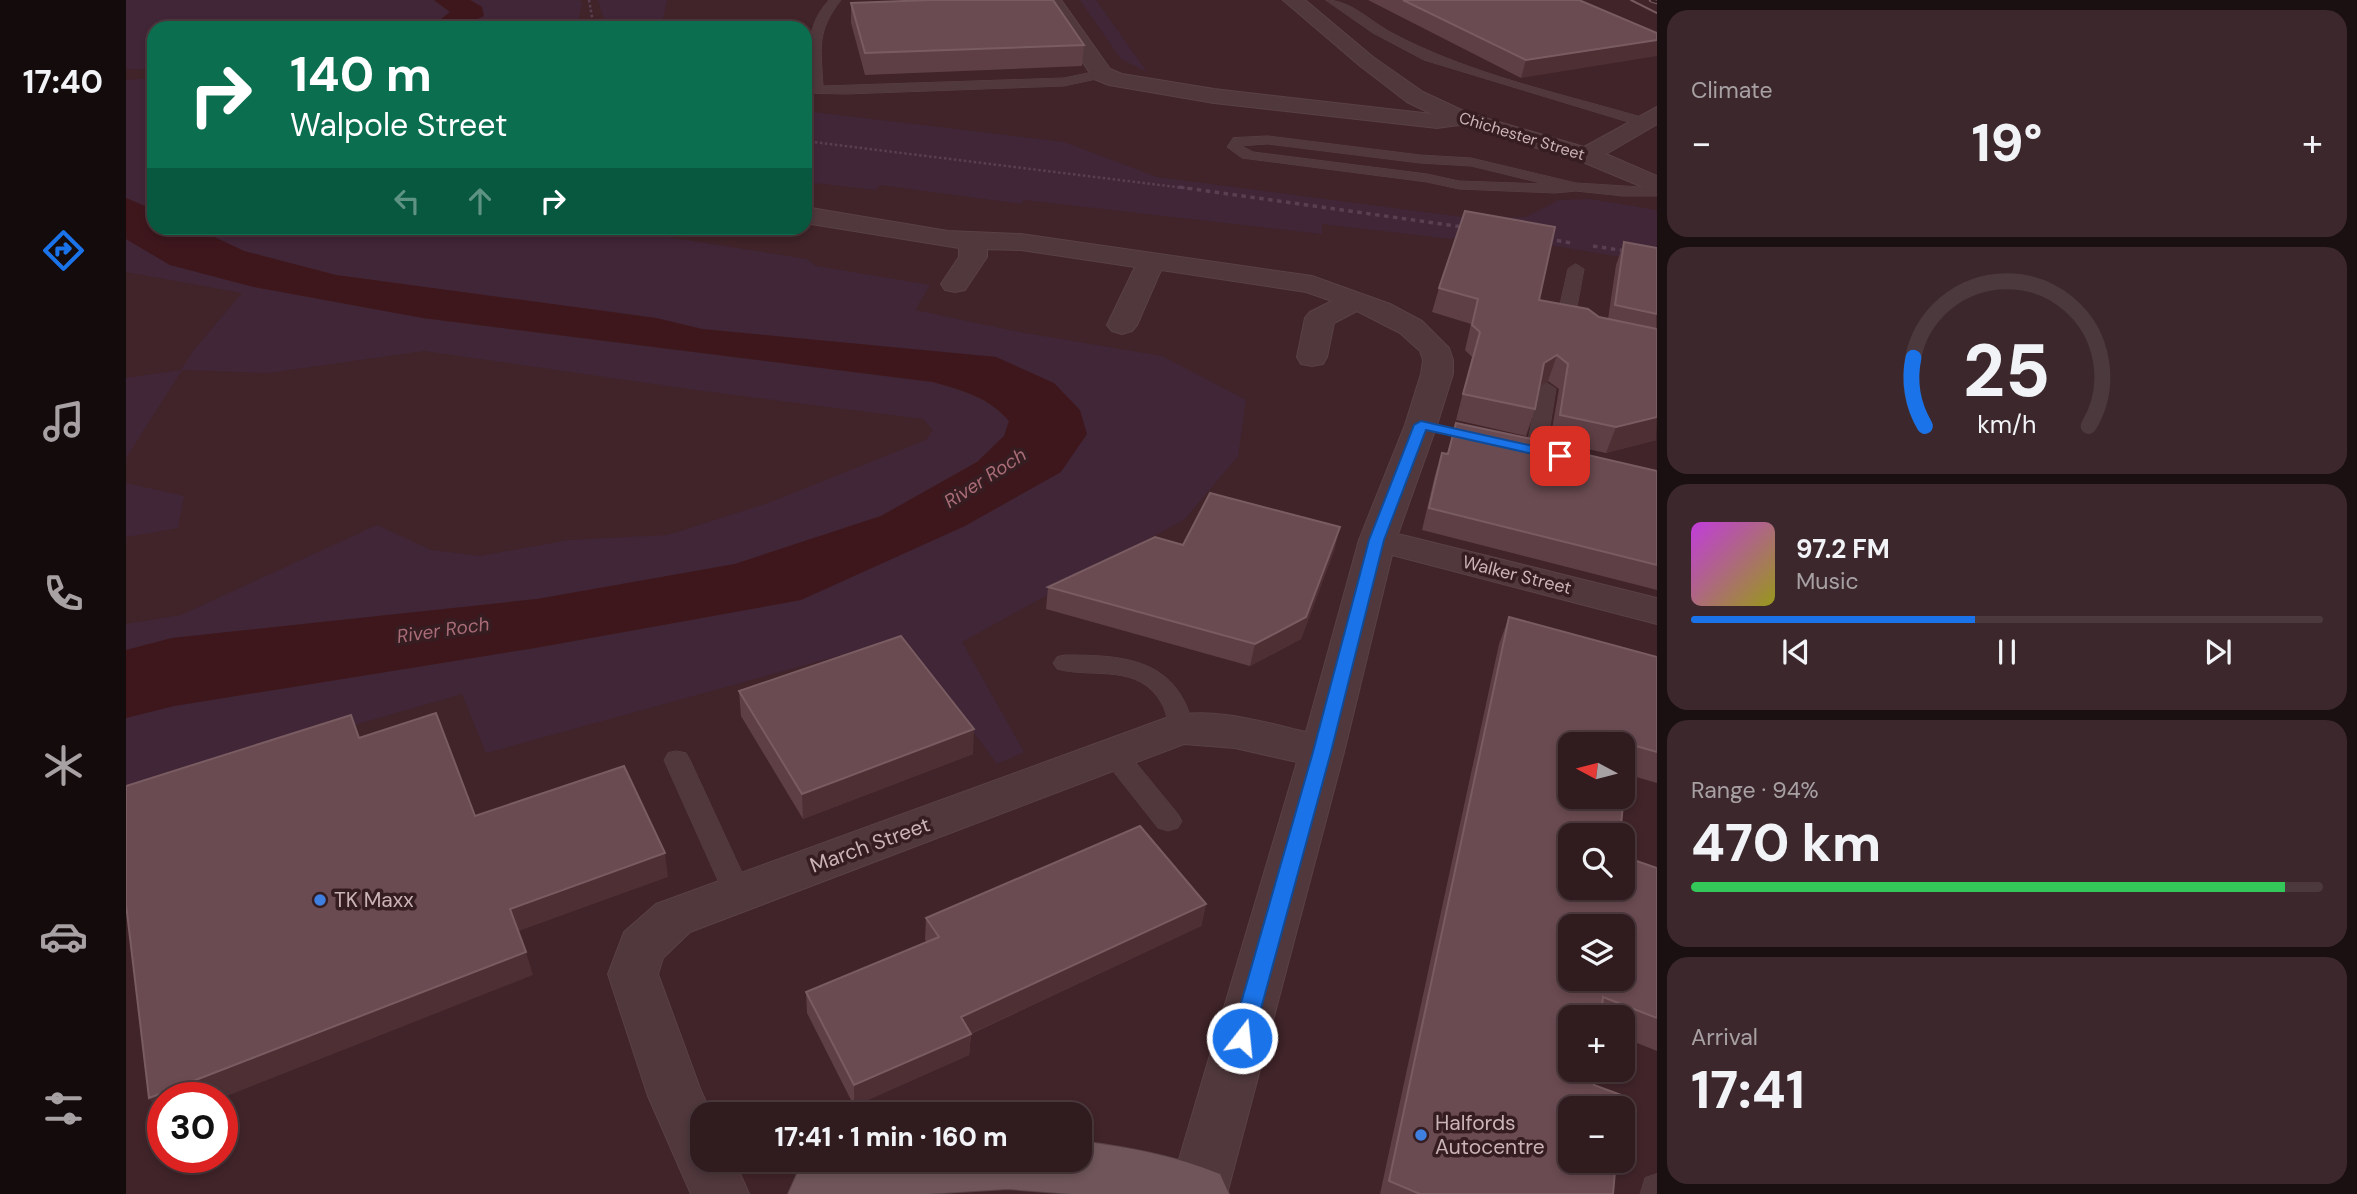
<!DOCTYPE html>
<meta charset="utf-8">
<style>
body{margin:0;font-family:"DM Sans",sans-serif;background:#3c282c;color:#f1f3f6;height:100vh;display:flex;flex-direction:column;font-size:26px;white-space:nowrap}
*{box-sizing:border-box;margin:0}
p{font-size:23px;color:#a8a1a4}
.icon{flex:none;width:38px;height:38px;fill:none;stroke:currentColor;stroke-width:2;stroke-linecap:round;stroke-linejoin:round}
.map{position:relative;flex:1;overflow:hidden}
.drawer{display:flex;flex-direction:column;gap:10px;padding:10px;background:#1a0f11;width:700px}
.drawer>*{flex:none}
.guide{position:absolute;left:21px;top:21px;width:665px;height:214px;border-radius:21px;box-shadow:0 4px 10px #0003,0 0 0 2px #4b393d;background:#0b6e4f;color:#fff;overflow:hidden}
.needle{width:46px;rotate:277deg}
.fabs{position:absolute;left:1432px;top:732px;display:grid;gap:14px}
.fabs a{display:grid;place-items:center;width:77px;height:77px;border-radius:14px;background:#301b1f;box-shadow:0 4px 10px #0003,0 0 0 2px #4b393d;font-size:35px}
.speed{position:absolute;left:21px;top:1082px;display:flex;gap:14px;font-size:35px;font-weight:700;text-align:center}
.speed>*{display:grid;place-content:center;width:91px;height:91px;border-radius:50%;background:#301b1f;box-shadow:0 4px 10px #0003,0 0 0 2px #4b393d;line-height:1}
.speed .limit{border:10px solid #d22;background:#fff;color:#111}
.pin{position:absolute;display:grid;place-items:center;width:60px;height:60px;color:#fff;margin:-30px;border-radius:14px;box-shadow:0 4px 10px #0006}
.me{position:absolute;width:77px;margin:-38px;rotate:16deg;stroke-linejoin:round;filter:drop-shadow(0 0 5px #0008)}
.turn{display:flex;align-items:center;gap:24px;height:147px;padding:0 28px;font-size:32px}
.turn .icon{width:91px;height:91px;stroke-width:2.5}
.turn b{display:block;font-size:49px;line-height:60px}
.lanes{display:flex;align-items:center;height:66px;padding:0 28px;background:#0003;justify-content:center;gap:35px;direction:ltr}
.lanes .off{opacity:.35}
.big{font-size:52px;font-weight:800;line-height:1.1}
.drawer .tile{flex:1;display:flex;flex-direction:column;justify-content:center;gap:10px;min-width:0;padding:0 24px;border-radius:21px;background:#3c282c}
.drawer .dial{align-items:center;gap:0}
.dial svg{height:182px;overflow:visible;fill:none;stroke:#4b393d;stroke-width:7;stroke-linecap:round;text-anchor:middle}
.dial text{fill:#f1f3f6;stroke:none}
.song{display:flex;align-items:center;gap:21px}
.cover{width:84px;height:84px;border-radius:10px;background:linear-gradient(135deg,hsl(290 70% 55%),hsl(60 70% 35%))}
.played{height:7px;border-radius:4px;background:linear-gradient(90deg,#1a73e8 45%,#4b393d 45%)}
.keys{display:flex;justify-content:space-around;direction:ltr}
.heat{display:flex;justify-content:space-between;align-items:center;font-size:38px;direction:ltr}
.charge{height:10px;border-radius:5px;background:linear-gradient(90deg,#34c759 94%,#4b393d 0)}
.trip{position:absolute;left:564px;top:1102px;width:402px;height:70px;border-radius:21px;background:#301b1f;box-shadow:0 4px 10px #0003,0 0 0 2px #4b393d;font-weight:800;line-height:70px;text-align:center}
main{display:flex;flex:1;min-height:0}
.menu{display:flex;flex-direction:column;width:126px;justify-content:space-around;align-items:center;background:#130b0c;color:#a8a1a4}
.menu .icon{width:49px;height:49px}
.menu .current{color:#1a73e8}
.menu b{font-size:32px;color:#f1f3f6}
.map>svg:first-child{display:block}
</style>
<main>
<nav class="menu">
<b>17:40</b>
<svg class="icon current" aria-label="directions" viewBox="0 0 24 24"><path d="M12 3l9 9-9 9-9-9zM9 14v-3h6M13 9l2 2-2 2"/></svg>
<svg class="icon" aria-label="music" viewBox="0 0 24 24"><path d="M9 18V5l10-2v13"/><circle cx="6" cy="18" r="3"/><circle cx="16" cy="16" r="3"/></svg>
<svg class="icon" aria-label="phone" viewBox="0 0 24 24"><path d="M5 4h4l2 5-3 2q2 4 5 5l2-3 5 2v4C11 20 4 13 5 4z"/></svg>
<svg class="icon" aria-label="climate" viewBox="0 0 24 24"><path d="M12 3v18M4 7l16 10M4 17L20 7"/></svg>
<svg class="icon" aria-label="car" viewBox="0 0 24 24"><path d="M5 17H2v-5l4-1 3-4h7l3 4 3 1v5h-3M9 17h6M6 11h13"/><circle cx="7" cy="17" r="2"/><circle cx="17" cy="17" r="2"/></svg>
<svg class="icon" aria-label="filters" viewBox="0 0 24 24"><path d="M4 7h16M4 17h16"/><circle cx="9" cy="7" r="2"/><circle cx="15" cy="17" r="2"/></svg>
</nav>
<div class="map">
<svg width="1531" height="1194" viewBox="0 0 1531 1194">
<rect width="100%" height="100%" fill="#402429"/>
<path fill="#412637" d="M0,0H308L324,12L309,24L288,28H28V69H0Z
M344,0H453L456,3L453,18L461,28H332L343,24L356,7Z
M472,0H541L535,28H485L478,20Z
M954,0H970L1021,72L995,59Z
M28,78V210L0,198V80Z
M679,111L938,142L1031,177L1344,218L1400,217L1433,200L1464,199L1531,210V263L1345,232L1325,239L1196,224V234L898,200L895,204L754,185L749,190L679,182Z
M69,228H484L681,259L690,266L804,285L789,310L893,332L1036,356L1120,400L1112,456L1059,519L836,642L898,752L871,764L778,638L360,753L336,694L0,791V718L48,706L409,648L675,600L935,472L870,357L576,329L530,318L210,275L118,251Z
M0,239L44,265L128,287L297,318L807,382C836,391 862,397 883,421L878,436L851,462L755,516L609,564L411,599L46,638L0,650V624L55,615L251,525L305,550L354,556L443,540L542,535L645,502L800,440L807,430L797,419L570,390L298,351L142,373L56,370L0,458V378L55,370L67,351L116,293L0,272Z
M0,483L58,496L52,528L0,537Z"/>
<path fill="#3e171d" d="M308,0H344L356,7L358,16L332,28H288L309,24L324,12Z
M0,198L28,210V228H69L118,251L210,275L530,318L576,329L870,357L928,383L954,410L961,434L935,472L839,526L675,600L409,648L48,706L0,718V650L46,638L411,599L609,564L755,516L851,462L878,436L883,421C863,397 836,390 807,382L297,318L128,287L44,265L0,239Z"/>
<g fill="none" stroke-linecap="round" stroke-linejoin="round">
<defs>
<path id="lane" d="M703,0H715C690,32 695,48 697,86L938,78L976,70L982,74L980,77L938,86L720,94L679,93V85H684C683,52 679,26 703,0Z
M1200,0C1225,0 1245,22 1266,33C1345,75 1437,94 1522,119L1524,122L1517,126L1512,125L1298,60L1247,33Z
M1142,136L1294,155L1345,158L1450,183L1531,188V196H1497L1450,191L1429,193L1333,189L1301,182L1116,158L1101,147L1107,138ZM1142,144L1294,163L1345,166L1419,184L1333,181L1301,174L1127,152L1116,146Z
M1450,264L1458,269L1450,312L1466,330L1457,335L1451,334L1432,313L1442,269Z
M1421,383L1430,389L1420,451L1417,455H1403L1400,451L1412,389Z
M939,655C1001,655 1052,659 1068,729L1064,735L1055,738L1046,735C1040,725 1042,714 1036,704C1013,662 967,679 931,669L927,663L931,657Z
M988,745L997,747L1052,814L1056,821L1052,828L1042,831L1032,828L979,761L975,754L979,747Z
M551,751L560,753L564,760L626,894L622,902L612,905L602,902L598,894L538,760L542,753Z
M1531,1174V1194H1514L1519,1178Z"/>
<path id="street" d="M915,0H935L984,69L996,74L1088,89L1306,114L1281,102L1233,65L1157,0H1179L1247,57L1297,92L1342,113L1458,147L1531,107V124L1480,154L1531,176V193L1452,160L1333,125L1311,128L1088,103L983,85L968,79Z
M679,207L822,231L895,234L1186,276L1264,304L1296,321L1323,348L1327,360V374L1311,425L1272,534L1531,598V624L1266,555L1218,752L1101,1194L1043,1193L1171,762L1109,748L1058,744L564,932L537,958L532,974L575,1091L586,1115H576V1160H608L623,1194H565L522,1096L482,974L498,932L530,904L1040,718C1083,705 1137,722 1180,732L1233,540L1279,425L1295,374L1297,360L1294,351L1274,333L1231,311L1208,323L1201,357L1197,364L1186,366L1175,364L1171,357L1179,318L1184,312L1206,301L1180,292L1035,270L1011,325L1006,331L996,334L986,331L981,325L1009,267L895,250L861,249V257L839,290L829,292L819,290L815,284L833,257V248L679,223Z"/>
<path id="primary" d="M954,1141C1002,1147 1050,1156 1094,1174L1103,1194H946L882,1189L801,1194H662L671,1174L709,1160H954Z"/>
</defs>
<use href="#lane" stroke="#594145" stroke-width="1"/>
<use href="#street" stroke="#594145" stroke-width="2"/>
<use href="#primary" stroke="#594145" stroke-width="2"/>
<path stroke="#593f51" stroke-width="2.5" stroke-dasharray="2.5 2.5" stroke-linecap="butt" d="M463,0L468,28
M679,141L1066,189"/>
<path stroke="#593f51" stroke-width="3.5" stroke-dasharray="4.5 4.5" stroke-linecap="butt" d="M1053,187L1337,227
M1422,239L1445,243
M1467,246L1500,251"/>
<use href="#lane" fill="#50383c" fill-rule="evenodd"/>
<use href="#street" fill="#50383c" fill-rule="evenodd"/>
<use href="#primary" fill="#70565b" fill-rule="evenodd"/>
<path stroke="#775a5f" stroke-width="2" d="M1505,0L1531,13"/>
<defs>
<path id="rail" d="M1525,0L1531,2"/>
</defs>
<use href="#rail" stroke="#775a5f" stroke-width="4.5"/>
<use href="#rail" stroke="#351d21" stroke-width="2.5" stroke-dasharray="9" stroke-linecap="butt"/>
</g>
<path fill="#5e3f45" d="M1242,0H1453L1395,78Z
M725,3L958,45L956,66L739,75L725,23Z
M1498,242L1531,248L1530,440L1480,453L1424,441L1433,389L1422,381L1414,386L1409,409L1400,436L1330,420L1346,357L1339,350L1345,324L1306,312L1313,288L1482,319L1490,265Z
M1330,423L1531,471V590L1296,530L1309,475L1316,453L1321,454Z
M1057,545L1209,548L1175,639L1124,666L920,609L922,587Z
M1383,617L1531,657V783L1500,774L1444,887L1531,868V1051L1496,1037V1017H1444L1468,1085L1487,1194H1254L1373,644Z
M613,691L847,754L677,819L615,716Z
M1080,904L1075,926L845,1034L843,1055L728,1106L681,1013L680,992L801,942L799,940L800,918Z"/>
<path fill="#4d2f34" d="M1531,40V56L1395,78L1400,60Z
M1431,355L1422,381L1409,388L1418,363Z
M1531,417L1530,440L1480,453L1490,427Z
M1214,527L1209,548L1175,639L1124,666L1129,644Z
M848,729L847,754L677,819L676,794Z
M539,853L542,877L390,932L384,909Z
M1080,904L1075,926L833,1039L835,1017Z
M400,952L407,975L96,1098L37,1097V1120L23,1098Z
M845,1034L843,1055L728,1106V1085Z"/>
<path fill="#6a4b51" stroke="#795c61" stroke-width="2" fill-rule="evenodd" d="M804,0H927L958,45L739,53L725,3Z
M1277,0H1453L1531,33V40L1400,60Z
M1339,211L1429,227L1413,300L1462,309L1473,317L1531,329V417L1490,427L1434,415L1442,364L1431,355L1418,363L1409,409L1337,394L1354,332L1346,325L1352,299L1313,288Z
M1498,242L1531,248V314L1489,305Z
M1330,423L1434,445L1427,447L1531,471V565L1303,508L1316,453L1322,454Z
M1084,493L1214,527L1180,617L1129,644L922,587L1029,537L1057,545Z
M1383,617L1531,657V752L1503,744L1494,835H1444V887H1496V856L1531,868V1018L1477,997L1475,1017H1444V1069H1470L1468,1085L1495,1095L1494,1108H1444V1160H1490L1487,1194H1294L1263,1181ZM1444,744H1496V796H1444ZM1444,926H1496V978H1444Z
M775,636L848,729L676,794L613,691Z
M310,713L349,816L498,766L539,853L384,909L400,952L23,1098L0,904V786L225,715L233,738Z
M1014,826L1080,904L835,1017L845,1034L728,1085L680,992L813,937L800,918Z"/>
<path fill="#1a73e8" stroke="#114b97" stroke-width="2" d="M1295,421L1434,452L1441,456L1434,460L1300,430L1258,540L1205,752L1127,1038L1124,1044L1116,1047L1108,1044L1105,1038L1187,752L1243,540L1288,425Z"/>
<g fill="#3f7fe0" stroke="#351d21" stroke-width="2.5">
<circle cx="194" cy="900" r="7"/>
<circle cx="1295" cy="1135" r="7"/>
</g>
<g text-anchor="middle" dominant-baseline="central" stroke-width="7" stroke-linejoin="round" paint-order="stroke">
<g font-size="16" fill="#cab4b8" stroke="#351d21">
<text transform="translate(1396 136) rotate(17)">Chichester Street</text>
</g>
<g font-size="18" fill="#cab4b8" stroke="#351d21">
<text transform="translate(1391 575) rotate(14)">Walker Street</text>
</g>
<g font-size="19" font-style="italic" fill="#aa6d78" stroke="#351d21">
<text transform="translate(859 478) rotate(-33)">River Roch</text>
<text transform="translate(317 630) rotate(-8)">River Roch</text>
</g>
<g font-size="21" fill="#cab4b8" stroke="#351d21">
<text transform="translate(744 845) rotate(-20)">March Street</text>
</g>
<g font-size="21" fill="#cab4b8" stroke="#351d21" text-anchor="start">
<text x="208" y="900">TK Maxx</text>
<text x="1309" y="1123">Halfords<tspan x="1309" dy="24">Autocentre</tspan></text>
</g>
</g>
</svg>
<div class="fabs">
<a><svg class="needle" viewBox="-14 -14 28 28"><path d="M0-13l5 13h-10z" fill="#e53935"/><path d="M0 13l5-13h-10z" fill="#a8a1a4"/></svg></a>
<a><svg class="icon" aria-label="search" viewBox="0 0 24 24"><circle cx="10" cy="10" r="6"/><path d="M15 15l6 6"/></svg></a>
<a><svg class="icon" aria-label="layers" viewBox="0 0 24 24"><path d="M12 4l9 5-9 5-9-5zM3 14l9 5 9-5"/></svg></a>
<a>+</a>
<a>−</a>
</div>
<div class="speed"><div class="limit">30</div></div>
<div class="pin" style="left:1434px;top:456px;background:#d93025"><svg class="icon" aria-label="arrive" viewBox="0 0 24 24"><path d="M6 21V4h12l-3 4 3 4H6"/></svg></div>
<svg class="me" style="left:1116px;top:1038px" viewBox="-20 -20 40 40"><circle r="17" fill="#1a73e8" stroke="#fff" stroke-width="3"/><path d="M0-11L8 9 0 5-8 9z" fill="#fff"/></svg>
<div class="trip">17:41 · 1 min · 160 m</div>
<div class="guide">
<div class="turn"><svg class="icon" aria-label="right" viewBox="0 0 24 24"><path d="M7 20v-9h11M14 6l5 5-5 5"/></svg><div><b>140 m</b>Walpole Street</div></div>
<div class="lanes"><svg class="icon off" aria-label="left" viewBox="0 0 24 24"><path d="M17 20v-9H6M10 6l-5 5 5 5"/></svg><svg class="icon off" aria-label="ahead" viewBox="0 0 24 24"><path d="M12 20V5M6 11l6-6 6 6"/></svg><svg class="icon" aria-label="right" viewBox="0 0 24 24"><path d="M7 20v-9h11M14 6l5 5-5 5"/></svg></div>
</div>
</div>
<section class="drawer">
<div class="tile"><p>Climate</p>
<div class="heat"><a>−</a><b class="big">19°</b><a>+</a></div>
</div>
<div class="tile dial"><svg viewBox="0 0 100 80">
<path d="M14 69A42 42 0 1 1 86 69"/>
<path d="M14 69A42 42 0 0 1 9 39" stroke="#1a73e8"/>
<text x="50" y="56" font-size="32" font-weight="700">25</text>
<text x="50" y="72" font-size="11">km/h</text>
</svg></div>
<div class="tile">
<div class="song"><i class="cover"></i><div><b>97.2 FM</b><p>Music</p></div></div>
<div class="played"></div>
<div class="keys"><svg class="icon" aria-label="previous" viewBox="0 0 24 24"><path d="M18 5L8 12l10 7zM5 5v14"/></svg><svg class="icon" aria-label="pause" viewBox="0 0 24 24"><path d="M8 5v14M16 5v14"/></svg><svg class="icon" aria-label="next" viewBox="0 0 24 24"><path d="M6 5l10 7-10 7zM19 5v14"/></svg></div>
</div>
<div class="tile"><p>Range · 94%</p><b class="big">470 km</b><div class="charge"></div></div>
<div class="tile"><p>Arrival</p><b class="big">17:41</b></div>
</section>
</main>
